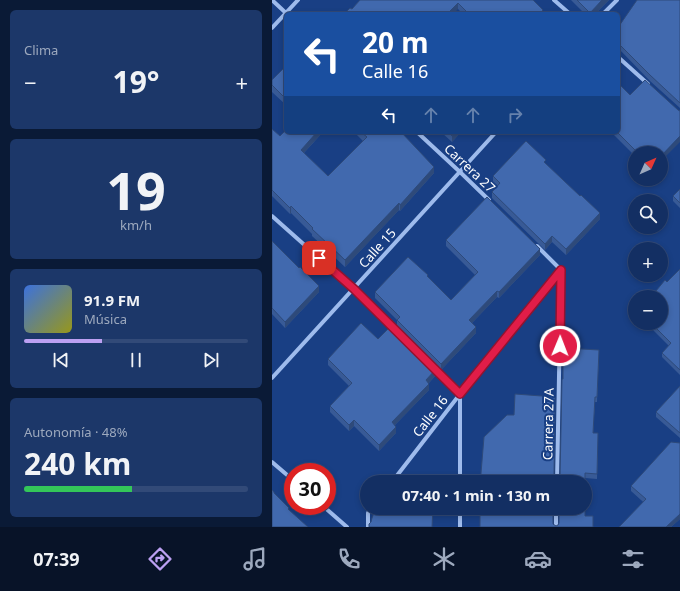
<!DOCTYPE html>
<html lang="es">
<meta charset="utf-8">
<style>
body{margin:0;font-family:"Noto Sans",sans-serif;background:#1c3769;color:#f1f3f6;height:100vh;display:flex;flex-direction:column;font-size:15px;white-space:nowrap}
*{box-sizing:border-box;margin:0}
p{font-size:13px;color:#9da9be}
.icon{flex:none;width:22px;height:22px;fill:none;stroke:currentColor;stroke-width:2;stroke-linecap:round;stroke-linejoin:round}
.map{position:relative;flex:1;overflow:hidden}
.drawer{display:flex;flex-direction:column;gap:10px;padding:10px;background:#0a1a36;width:272px}
.drawer>*{flex:none}
.top-card{position:absolute;left:12px;top:12px;width:336px;height:122px;border-radius:6px;box-shadow:0 2px 6px #0003,0 0 0 1px #324a78;background:#1a4fa0;color:#fff;overflow:hidden}
.needle{width:26px;rotate:45deg}
.controls{position:absolute;left:356px;top:146px;display:grid;gap:8px}
.controls a{display:grid;place-items:center;width:40px;height:40px;border-radius:50%;background:#132f63;box-shadow:0 2px 6px #0003,0 0 0 1px #324a78;font-size:20px}
.speed{position:absolute;left:12px;top:463px;display:flex;gap:8px;font-size:20px;font-weight:700;text-align:center}
.speed>*{display:grid;place-content:center;width:52px;height:52px;border-radius:50%;background:#132f63;box-shadow:0 2px 6px #0003,0 0 0 1px #324a78;line-height:1}
.speed .limit{border:6px solid #d22;background:#fff;color:#111}
.pin{position:absolute;display:grid;place-items:center;width:34px;height:34px;color:#fff;margin:-17px;border-radius:8px;box-shadow:0 2px 6px #0006}
.me{position:absolute;width:44px;margin:-22px;rotate:1deg;stroke-linejoin:round;filter:drop-shadow(0 0 3px #0008)}
.turn{display:flex;align-items:center;gap:14px;height:84px;padding:0 12px;font-size:18px}
.turn .icon{width:52px;height:52px;stroke-width:2.5}
.turn b{display:block;font-size:28px;line-height:34px}
.lanes{display:flex;align-items:center;height:38px;padding:0 12px;background:#0003;justify-content:center;gap:20px;direction:ltr}
.lanes .off{opacity:.35}
.big{font-size:30px;font-weight:700;line-height:1.1}
.drawer .card{flex:1;display:flex;flex-direction:column;justify-content:center;gap:6px;min-width:0;padding:0 14px;border-radius:6px;background:#1c3769}
.drawer .dial{align-items:center;gap:0}
.dial b{font-size:52px;line-height:1}
.song{display:flex;align-items:center;gap:12px}
.cover{width:48px;height:48px;border-radius:6px;background:linear-gradient(135deg,hsl(220 70% 55%),hsl(60 70% 35%))}
.played{height:4px;border-radius:2px;background:linear-gradient(90deg,#bca0f2 35%,#324a78 35%)}
.keys{display:flex;justify-content:space-around;direction:ltr}
.heat{display:flex;justify-content:space-between;align-items:center;font-size:22px;direction:ltr}
.charge{height:6px;border-radius:3px;background:linear-gradient(90deg,#34c759 48%,#324a78 0)}
.trip{position:absolute;left:88px;top:475px;width:232px;height:40px;border-radius:20px;background:#132f63;box-shadow:0 2px 6px #0003,0 0 0 1px #324a78;font-weight:700;line-height:40px;text-align:center}
.dock{display:flex;height:64px;justify-content:space-around;align-items:center;background:#081328;color:#9da9be}
.dock .icon{width:28px;height:28px}
.dock .on{color:#bca0f2}
.dock b{font-size:18px;color:#f1f3f6}
main{display:flex;flex:1;min-height:0}
.map>svg:first-child{display:block}
</style>
<main>
<section class="drawer">
<div class="card"><p>Clima</p>
<div class="heat"><a>−</a><b class="big">19°</b><a>+</a></div>
</div>
<div class="card dial"><b>19</b><p>km/h</p></div>
<div class="card">
<div class="song"><i class="cover"></i><div><b>91.9 FM</b><p>Música</p></div></div>
<div class="played"></div>
<div class="keys"><svg class="icon" aria-label="previous" viewBox="0 0 24 24"><path d="M18 5L8 12l10 7zM5 5v14"/></svg><svg class="icon" aria-label="pause" viewBox="0 0 24 24"><path d="M8 5v14M16 5v14"/></svg><svg class="icon" aria-label="next" viewBox="0 0 24 24"><path d="M6 5l10 7-10 7zM19 5v14"/></svg></div>
</div>
<div class="card"><p>Autonomía · 48%</p><b class="big">240 km</b><div class="charge"></div></div>
</section>
<div class="map">
<svg width="408" height="527" viewBox="0 0 408 527">
<rect width="100%" height="100%" fill="#193f84"/>
<g fill="none" stroke-linecap="round" stroke-linejoin="round">
<path stroke="#9ebbec" stroke-width="4" d="M0,0L15,14
M282,0L298,14
M331,14L345,0
M0,28L26,0
M346,57L376,84
M145,132L188,172L217,200
M0,216L82,289L122,329
M265,246L289,270
M161,367L188,394
M0,378L224,132
M0,462L21,480
M120,482L188,394L289,270
M188,482V394
M285,482L289,270
M51,506L75,527
M96,527V513L99,508
M188,527V508
M284,527V508"/>
</g>
<path fill="#385a96" d="M88,0H261L271,14H191L186,9H80Z
M299,0H337L323,14H313Z
M408,0V108L378,81L348,50L347,26Z
M14,66V105L0,92V80Z
M0,129L8,136L14,132H51L32,153L56,176L91,141L82,132H130H129L162,173L128,211L127,210L73,267L40,236V234L19,213L18,214L0,196Z
M169,132H189L180,142Z
M339,132H346L389,153H363V156Z
M274,164L328,219L294,255L280,242L273,250L220,198V192L225,186L221,183V176Z
M408,189V208L401,201V196Z
M174,240L268,255L227,298L225,297L200,323L204,333L169,370L125,326V320L103,298V292L156,277L179,300L203,275L174,246Z
M0,241L47,292L13,328L0,314Z
M408,269V375L390,357V353L397,346L374,323H389L395,282Z
M106,339L164,375L157,383V390L123,425L124,433L107,451L82,426L77,431L58,412V406L77,386L56,365V359Z
M327,350L325,402H323L321,433H326L325,479L313,478V482H209L282,477L284,480H287L288,477L291,379Z
M408,386V438L384,417V412Z
M408,443V519L399,527L359,491V486Z"/>
<path fill="#2e4a7a" d="M330,0H337L323,14H318V13Z
M186,3V9L181,14H175Z
M271,10V14H267Z
M45,132H51L29,156V150Z
M183,132H189L180,142V136Z
M408,136V142L389,161V156Z
M162,167V173L128,211V205Z
M127,203V210L73,267V260Z
M19,206V213L18,214V208Z
M328,213V219L294,255V249Z
M280,236V242L273,250V244Z
M268,249V255L227,298V292Z
M47,286V292L13,328V322Z
M225,291V297L197,326V320Z
M204,327V333L169,370V364Z
M164,369V375L154,386V380Z
M157,384V390L120,428V422Z
M82,420V426L77,431V425Z
M124,427V433L107,451V445Z
M408,514V519L399,527H394Z"/>
<path fill="#4169ae" stroke="#2e4a7a" d="M88,0H261L271,10L267,14H197L186,3L175,14H72L78,8L80,9Z
M305,0H330L318,13Z
M365,0H408V103L378,75L348,45L347,26Z
M14,66V99L0,85V80Z
M373,80L406,110L408,111V136L389,156V153H366L345,132H346V83L358,95Z
M0,129L8,136L14,130V132H45L29,150L56,176L95,137L89,132H129L162,167L128,205L127,203L73,260L40,229L41,228L19,206L18,208L0,190Z
M176,132H183L180,136Z
M254,141L274,160L272,162L308,196L309,195L328,213L294,249L280,236L273,244L220,192L228,183L221,176Z
M408,189V203L401,196Z
M215,197L268,249L227,292L225,291L197,320L204,327L169,364L125,320L128,317L103,292L136,257L156,275L155,276L179,300L206,272L174,240Z
M0,241L27,268L28,267L47,286L13,322L0,308Z
M408,269V370L390,353L399,343L379,323H389V297H379L393,280L395,282Z
M89,323L106,339L120,325L164,369L154,380L157,384L120,422L124,427L107,445L82,420L77,425L58,406L80,383L56,359Z
M293,348L327,350L325,397H323L321,433H326L325,474L313,473V482H209V473L212,437L235,415H242L243,394L283,397L282,477L284,480H287L288,477L290,379H291V359H292Z
M408,386V433L384,412Z
M399,442L408,443V514L394,527H347L374,499L359,486Z
M0,490L2,492V493L17,508L16,509L36,527H0Z
M104,508H161L160,527H97V524L99,522L100,518Z
M208,508H281V524L284,526L286,525L287,523V508H313V516H321V527H208Z"/>
<g fill="none" stroke-linecap="round" stroke-linejoin="round">
<defs>
<path id="route" d="M47,258L82,289L188,394L289,270L288,346"/>
</defs>
<use href="#route" stroke="#92132f" stroke-width="10"/>
<use href="#route" stroke="#e11d48" stroke-width="7"/>
</g>
<g text-anchor="middle" dominant-baseline="central" stroke-width="4" stroke-linejoin="round" paint-order="stroke">
<g font-size="13" fill="#fff" stroke="#193f84">
<text transform="translate(198 168) rotate(43)">Carrera 27</text>
<text transform="translate(105 248) rotate(-48)">Calle 15</text>
<text transform="translate(158 416) rotate(-52)">Calle 16</text>
<text transform="translate(276 424) rotate(-89)">Carrera 27A</text>
</g>
</g>
</svg>
<div class="controls">
<a><svg class="needle" viewBox="-14 -14 28 28"><path d="M0-13l5 13h-10z" fill="#e53935"/><path d="M0 13l5-13h-10z" fill="#9da9be"/></svg></a>
<a><svg class="icon" aria-label="search" viewBox="0 0 24 24"><circle cx="10" cy="10" r="6"/><path d="M15 15l6 6"/></svg></a>
<a>+</a>
<a>−</a>
</div>
<div class="speed"><div class="limit">30</div></div>
<div class="pin" style="left:47px;top:258px;background:#d93025"><svg class="icon" aria-label="arrive" viewBox="0 0 24 24"><path d="M6 21V4h12l-3 4 3 4H6"/></svg></div>
<svg class="me" style="left:288px;top:346px" viewBox="-20 -20 40 40"><circle r="17" fill="#e11d48" stroke="#fff" stroke-width="3"/><path d="M0-11L8 9 0 5-8 9z" fill="#fff"/></svg>
<div class="trip">07:40 · 1 min · 130 m</div>
<div class="top-card">
<div class="turn"><svg class="icon" aria-label="left" viewBox="0 0 24 24"><path d="M17 20v-9H6M10 6l-5 5 5 5"/></svg><div><b>20 m</b>Calle 16</div></div>
<div class="lanes"><svg class="icon" aria-label="left" viewBox="0 0 24 24"><path d="M17 20v-9H6M10 6l-5 5 5 5"/></svg><svg class="icon off" aria-label="ahead" viewBox="0 0 24 24"><path d="M12 20V5M6 11l6-6 6 6"/></svg><svg class="icon off" aria-label="ahead" viewBox="0 0 24 24"><path d="M12 20V5M6 11l6-6 6 6"/></svg><svg class="icon off" aria-label="right" viewBox="0 0 24 24"><path d="M7 20v-9h11M14 6l5 5-5 5"/></svg></div>
</div>
</div>
</main>
<nav class="dock">
<b>07:39</b>
<svg class="icon on" aria-label="directions" viewBox="0 0 24 24"><path d="M12 3l9 9-9 9-9-9zM9 14v-3h6M13 9l2 2-2 2"/></svg>
<svg class="icon" aria-label="music" viewBox="0 0 24 24"><path d="M9 18V5l10-2v13"/><circle cx="6" cy="18" r="3"/><circle cx="16" cy="16" r="3"/></svg>
<svg class="icon" aria-label="phone" viewBox="0 0 24 24"><path d="M5 4h4l2 5-3 2q2 4 5 5l2-3 5 2v4C11 20 4 13 5 4z"/></svg>
<svg class="icon" aria-label="climate" viewBox="0 0 24 24"><path d="M12 3v18M4 7l16 10M4 17L20 7"/></svg>
<svg class="icon" aria-label="car" viewBox="0 0 24 24"><path d="M5 17H2v-5l4-1 3-4h7l3 4 3 1v5h-3M9 17h6M6 11h13"/><circle cx="7" cy="17" r="2"/><circle cx="17" cy="17" r="2"/></svg>
<svg class="icon" aria-label="filters" viewBox="0 0 24 24"><path d="M4 7h16M4 17h16"/><circle cx="9" cy="7" r="2"/><circle cx="15" cy="17" r="2"/></svg>
</nav>
